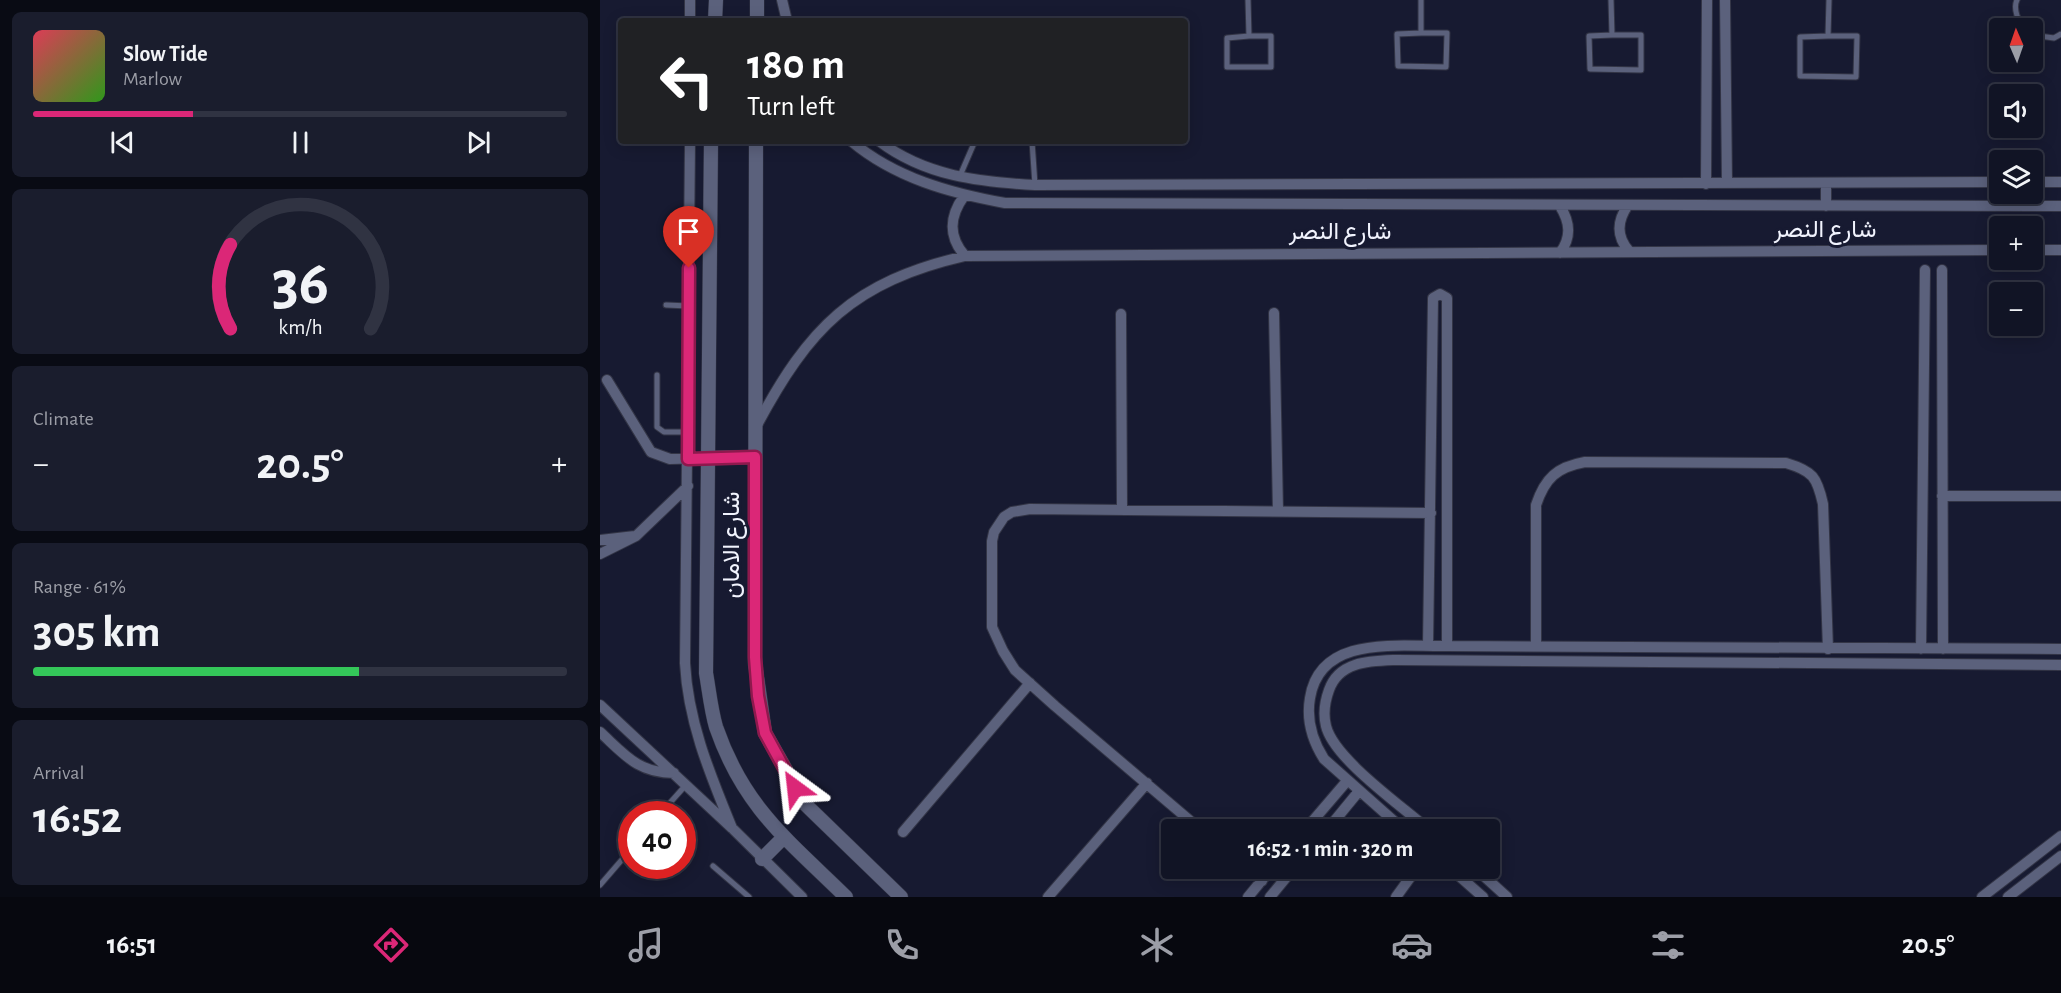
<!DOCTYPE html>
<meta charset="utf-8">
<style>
body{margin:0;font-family:"Alegreya Sans",Vazirmatn,sans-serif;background:#1a1d2d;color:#f1f3f6;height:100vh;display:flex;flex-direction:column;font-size:22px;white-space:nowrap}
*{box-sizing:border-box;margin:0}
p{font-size:20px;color:#9c9ea7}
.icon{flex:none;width:33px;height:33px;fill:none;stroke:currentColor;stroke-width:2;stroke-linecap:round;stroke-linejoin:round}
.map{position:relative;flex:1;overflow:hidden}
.drawer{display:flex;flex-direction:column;gap:12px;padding:12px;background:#090b14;width:600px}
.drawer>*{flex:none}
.top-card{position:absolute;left:18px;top:18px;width:570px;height:126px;border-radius:6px;box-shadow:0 3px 15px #0003,0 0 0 2px #303342;background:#202124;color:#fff;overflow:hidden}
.needle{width:39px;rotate:358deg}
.fabs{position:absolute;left:1389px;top:18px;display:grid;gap:12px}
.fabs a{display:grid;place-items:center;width:54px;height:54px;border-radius:6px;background:#111425;box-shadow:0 3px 15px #0003,0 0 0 2px #303342;font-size:30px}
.speed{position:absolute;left:18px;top:801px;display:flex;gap:12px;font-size:30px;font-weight:700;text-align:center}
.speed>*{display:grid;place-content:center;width:78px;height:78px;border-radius:50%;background:#111425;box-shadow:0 3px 15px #0003,0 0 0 2px #303342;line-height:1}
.speed .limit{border:9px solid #d22;background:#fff;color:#111}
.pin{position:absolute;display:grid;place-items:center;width:51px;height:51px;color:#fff;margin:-62px -26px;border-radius:50% 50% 50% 0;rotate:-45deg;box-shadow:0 0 6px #0007}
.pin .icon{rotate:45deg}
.me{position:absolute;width:66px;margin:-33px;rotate:330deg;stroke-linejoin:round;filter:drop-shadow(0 0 4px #0008)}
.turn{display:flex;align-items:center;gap:21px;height:126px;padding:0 30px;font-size:27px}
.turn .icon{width:78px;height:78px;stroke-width:2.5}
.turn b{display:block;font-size:42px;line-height:51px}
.big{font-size:45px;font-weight:700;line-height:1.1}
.drawer .card{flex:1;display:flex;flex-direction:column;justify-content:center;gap:9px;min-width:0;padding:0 21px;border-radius:9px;background:#1a1d2d}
.drawer .dial{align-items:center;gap:0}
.dial svg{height:156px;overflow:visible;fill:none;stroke:#303342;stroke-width:7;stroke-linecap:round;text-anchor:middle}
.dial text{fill:#f1f3f6;stroke:none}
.song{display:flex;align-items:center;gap:18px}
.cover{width:72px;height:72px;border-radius:9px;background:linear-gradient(135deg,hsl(350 70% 55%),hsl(110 70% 35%))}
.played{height:6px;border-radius:3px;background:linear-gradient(90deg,#db2777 30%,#303342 30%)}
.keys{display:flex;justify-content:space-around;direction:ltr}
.heat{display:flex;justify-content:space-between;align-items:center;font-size:33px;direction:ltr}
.charge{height:9px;border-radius:4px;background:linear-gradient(90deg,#34c759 61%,#303342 0)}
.trip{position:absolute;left:561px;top:819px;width:339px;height:60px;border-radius:6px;background:#111425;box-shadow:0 3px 15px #0003,0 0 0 2px #303342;font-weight:700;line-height:60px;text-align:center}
.menu{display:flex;height:96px;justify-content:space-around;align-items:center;background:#07080f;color:#9c9ea7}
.menu .icon{width:42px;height:42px}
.menu .selected{color:#db2777}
.menu b{font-size:27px;color:#f1f3f6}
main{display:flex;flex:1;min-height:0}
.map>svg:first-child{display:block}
</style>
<main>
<section class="drawer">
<div class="card">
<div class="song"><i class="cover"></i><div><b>Slow Tide</b><p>Marlow</p></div></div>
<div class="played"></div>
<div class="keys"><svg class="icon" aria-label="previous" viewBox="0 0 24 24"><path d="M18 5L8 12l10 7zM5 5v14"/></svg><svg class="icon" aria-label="pause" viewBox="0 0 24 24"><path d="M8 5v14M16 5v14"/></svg><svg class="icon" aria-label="next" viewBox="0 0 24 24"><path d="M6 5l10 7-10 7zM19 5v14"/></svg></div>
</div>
<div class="card dial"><svg viewBox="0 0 100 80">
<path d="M14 69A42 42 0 1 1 86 69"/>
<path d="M14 69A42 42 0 0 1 14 26" stroke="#db2777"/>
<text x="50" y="56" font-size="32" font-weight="700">36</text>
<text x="50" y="72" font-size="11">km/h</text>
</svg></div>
<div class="card"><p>Climate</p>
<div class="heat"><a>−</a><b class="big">20.5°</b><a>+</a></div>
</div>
<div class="card"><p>Range · 61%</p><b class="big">305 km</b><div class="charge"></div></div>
<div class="card"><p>Arrival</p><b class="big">16:52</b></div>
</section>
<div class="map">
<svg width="1461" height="897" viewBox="0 0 1461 897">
<rect width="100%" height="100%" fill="#171a31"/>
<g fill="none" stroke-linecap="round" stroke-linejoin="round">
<defs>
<path id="lane" d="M648,0L649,36
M821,0V33
M1011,0L1012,35
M1417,0C1413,8 1418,23 1425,28
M821,33H847L846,67L798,66L797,34Z
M1012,35H1041V70L990,69L989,36Z
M1432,35L1454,38L1461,34
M649,36H671V67H627V38Z
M1228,36H1257L1256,77L1200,76V37Z
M1228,36L1229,0
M432,141L435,185
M359,178L375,141
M66,305L89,306
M57,375V427L64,432H87
M60,814L85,786
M113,866L149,897
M0,885L32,848"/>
<path id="street" d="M182,0L187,21
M1125,0L1127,183
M90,21V0
M90,141L85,663C88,722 110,774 132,828
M251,141C295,178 350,193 405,203L1461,206
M279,141C325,176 379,182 435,185L1400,182
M1432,182H1461
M1106,184L1107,0
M364,196C349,217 348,236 365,256
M1028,205C1017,221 1016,236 1029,251
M960,206C970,222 972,237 960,253
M1226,206V183
M1432,250H1461
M1342,270L1343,649
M674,313L678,511
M521,314L522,509
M7,380L51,452L70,459L107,458
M156,427C209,327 253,282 365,256L1400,250
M1342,496H1461
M0,540L35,536
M0,554L36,536L88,486
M828,646L833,298L840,294L847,298V646
M936,646V505C945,478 957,467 985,462L1186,463C1213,471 1217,477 1223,504L1228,649
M1321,649L1325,270
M0,705L132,828L202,897
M0,732C25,755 38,773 74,773
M601,830L455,706L415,670L403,651L392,627V541L394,532L404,517L412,512L430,509L831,513
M705,830L747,781
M727,830L759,791
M804,830L724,759C712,740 706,721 710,698C720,634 799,647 847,646L1461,649
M829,830C802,806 734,759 726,726C723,714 725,701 729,690C739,661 770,661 796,660L1461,665
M303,832L430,683
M647,868L662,881
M850,868L883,897
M875,868L907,897
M448,897L547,783
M648,897L672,868
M670,897L694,868
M796,897L817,868
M1382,897L1461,836
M1408,897L1461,856"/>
<path id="secondary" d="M115,21L116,0
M157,21V0
M111,141L106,673C109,690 111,710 116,727C144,808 188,840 246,897
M156,141L155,663L165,733L206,805L301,897
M107,458L155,457
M162,859L183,838"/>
</defs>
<use href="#lane" stroke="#333546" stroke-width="7"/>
<use href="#street" stroke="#333546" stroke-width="12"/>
<use href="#secondary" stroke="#333546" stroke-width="15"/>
<use href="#lane" stroke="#5b617c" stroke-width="5"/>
<use href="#street" stroke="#5b617c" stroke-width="10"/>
<use href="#secondary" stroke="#5b617c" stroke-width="14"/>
</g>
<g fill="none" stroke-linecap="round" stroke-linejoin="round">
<defs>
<path id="route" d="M89,268L88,459L155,457V657L158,696L165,733L195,788"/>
</defs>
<use href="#route" stroke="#8e194d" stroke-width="15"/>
<use href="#route" stroke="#db2777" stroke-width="10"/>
</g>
<g text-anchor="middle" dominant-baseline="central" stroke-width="6" stroke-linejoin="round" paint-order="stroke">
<g font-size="24" fill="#f1f3fd" stroke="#171a31">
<text x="1225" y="230">شارع النصر</text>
<text x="740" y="232">شارع النصر</text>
<text transform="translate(132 545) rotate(-90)">شارع الامان</text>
</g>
</g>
</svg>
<div class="fabs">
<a><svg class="needle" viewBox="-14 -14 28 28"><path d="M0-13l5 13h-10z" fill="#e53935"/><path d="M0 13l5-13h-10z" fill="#9c9ea7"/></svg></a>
<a><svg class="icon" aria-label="sound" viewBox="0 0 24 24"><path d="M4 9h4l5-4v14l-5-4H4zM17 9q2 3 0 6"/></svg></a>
<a><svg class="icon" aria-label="layers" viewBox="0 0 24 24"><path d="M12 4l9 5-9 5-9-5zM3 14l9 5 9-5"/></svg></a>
<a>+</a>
<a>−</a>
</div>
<div class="speed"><div class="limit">40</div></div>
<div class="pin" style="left:89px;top:268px;background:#d93025"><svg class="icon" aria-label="arrive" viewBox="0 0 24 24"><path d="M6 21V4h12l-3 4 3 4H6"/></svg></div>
<svg class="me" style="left:195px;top:788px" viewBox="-20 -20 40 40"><path d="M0-17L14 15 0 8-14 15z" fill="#db2777" stroke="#fff" stroke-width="4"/></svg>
<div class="trip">16:52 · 1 min · 320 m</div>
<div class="top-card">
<div class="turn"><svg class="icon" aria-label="left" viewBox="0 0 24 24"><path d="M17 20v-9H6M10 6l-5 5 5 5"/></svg><div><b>180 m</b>Turn left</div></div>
</div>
</div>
</main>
<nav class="menu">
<b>16:51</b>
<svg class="icon selected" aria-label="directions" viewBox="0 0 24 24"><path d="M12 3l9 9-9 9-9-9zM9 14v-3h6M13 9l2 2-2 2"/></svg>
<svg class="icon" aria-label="music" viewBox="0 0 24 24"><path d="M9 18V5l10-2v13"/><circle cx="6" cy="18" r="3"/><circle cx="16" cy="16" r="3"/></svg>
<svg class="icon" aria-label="phone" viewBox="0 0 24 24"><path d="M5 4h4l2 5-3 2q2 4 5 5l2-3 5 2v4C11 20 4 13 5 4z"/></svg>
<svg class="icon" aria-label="climate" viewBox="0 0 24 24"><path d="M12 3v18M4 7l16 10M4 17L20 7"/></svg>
<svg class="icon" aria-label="car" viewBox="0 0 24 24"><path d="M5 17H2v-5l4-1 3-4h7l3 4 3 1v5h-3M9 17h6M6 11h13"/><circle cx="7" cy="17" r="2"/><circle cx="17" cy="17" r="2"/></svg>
<svg class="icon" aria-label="filters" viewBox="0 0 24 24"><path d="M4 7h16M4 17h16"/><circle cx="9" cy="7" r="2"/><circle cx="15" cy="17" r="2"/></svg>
<b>20.5°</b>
</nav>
